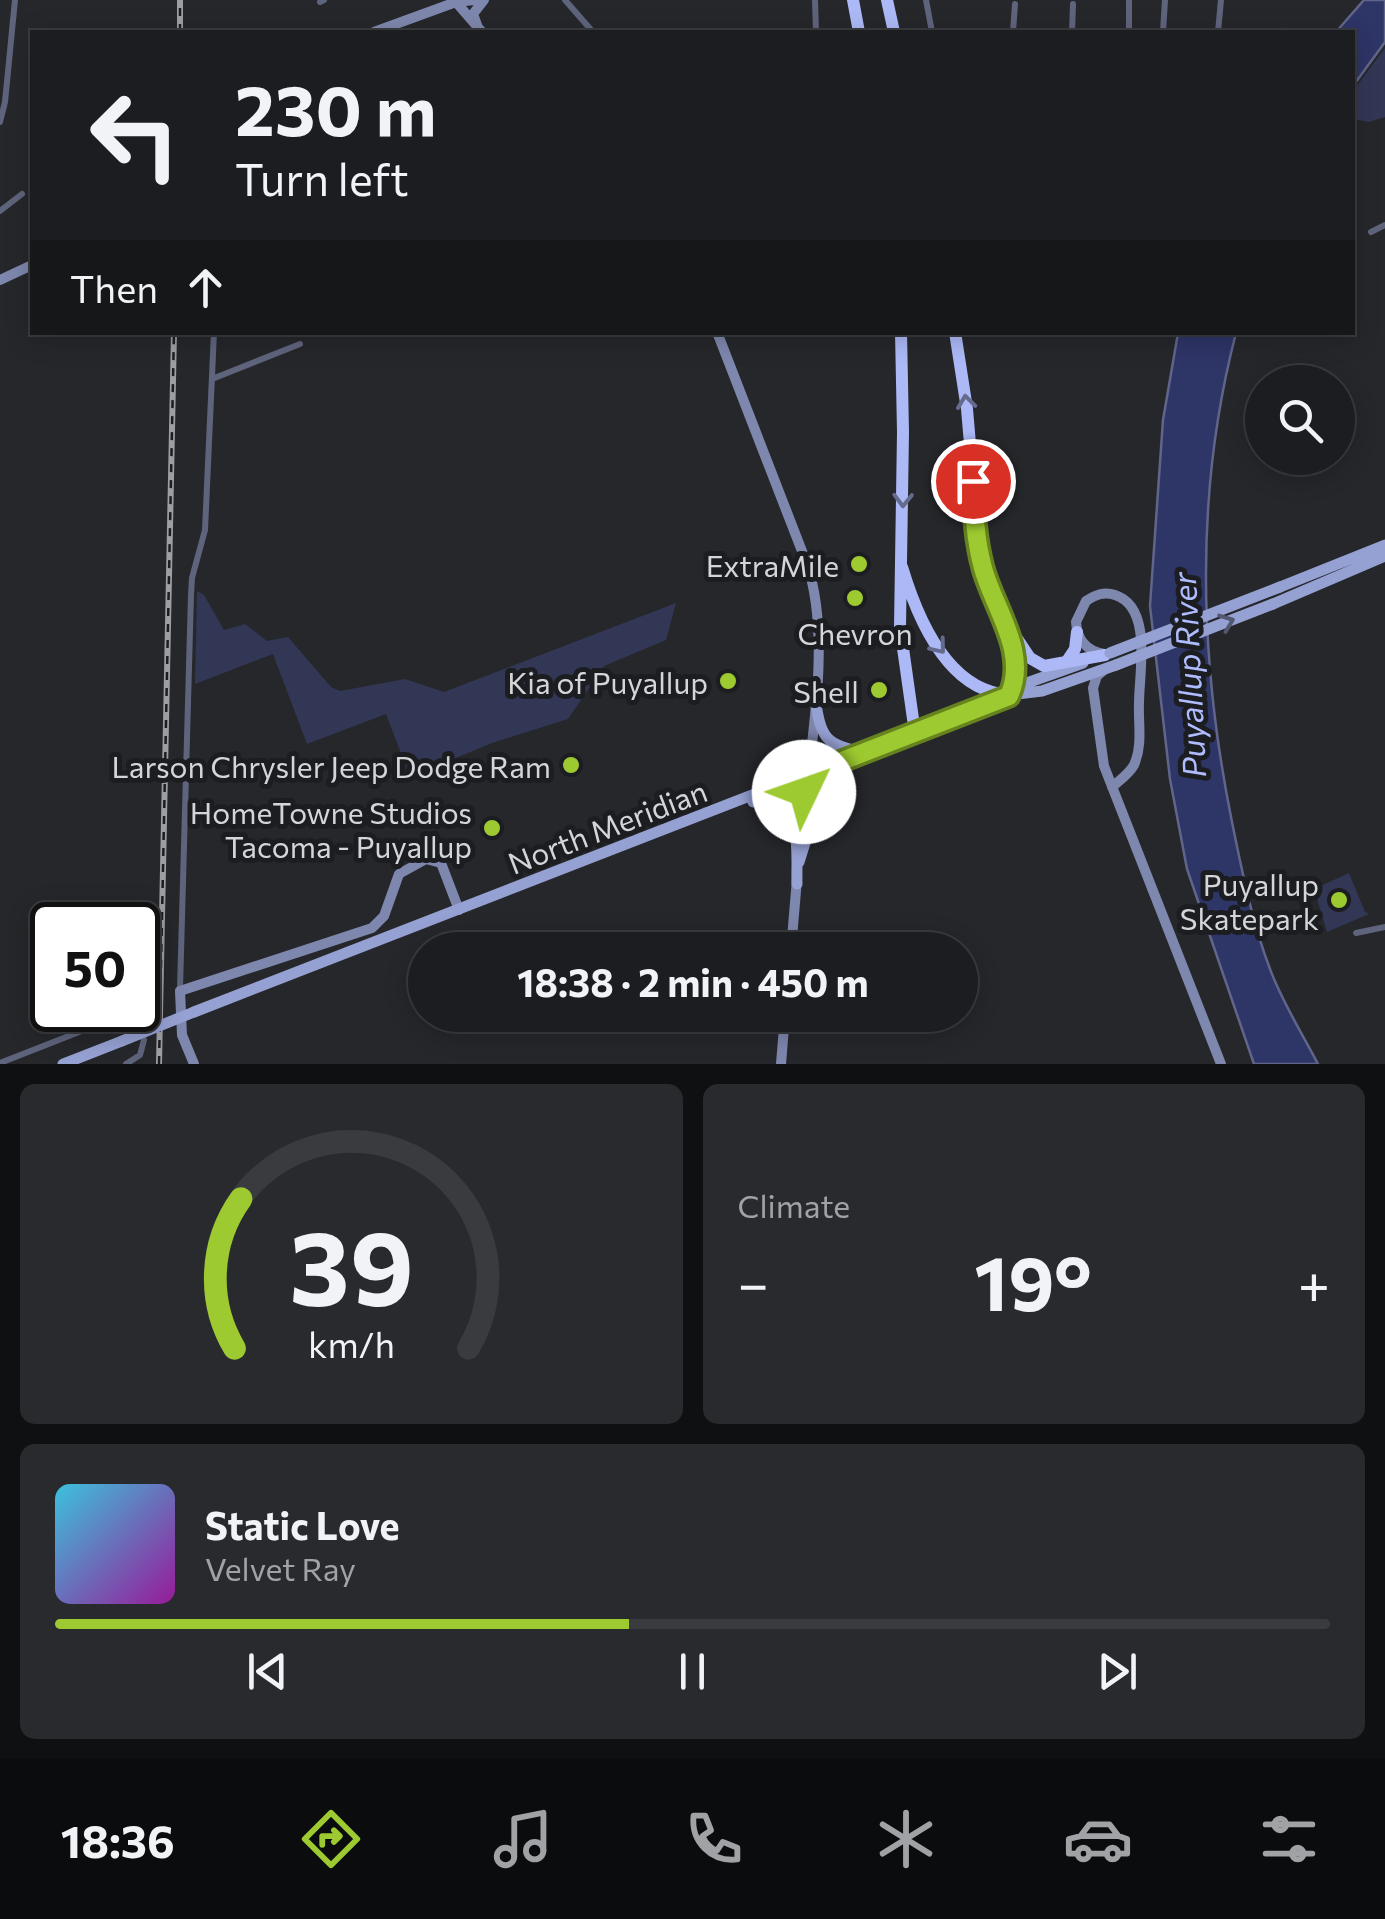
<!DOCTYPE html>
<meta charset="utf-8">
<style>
body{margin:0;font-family:Commissioner,sans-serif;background:#292a2d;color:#f1f3f6;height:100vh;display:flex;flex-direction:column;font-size:38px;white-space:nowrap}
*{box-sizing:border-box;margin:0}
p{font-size:32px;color:#a0a2a5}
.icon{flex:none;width:55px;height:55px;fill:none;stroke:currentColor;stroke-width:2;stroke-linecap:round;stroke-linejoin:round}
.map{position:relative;height:1064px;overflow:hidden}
.side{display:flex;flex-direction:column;gap:20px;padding:20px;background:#0f1012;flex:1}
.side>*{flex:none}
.hud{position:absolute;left:30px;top:30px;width:1325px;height:305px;border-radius:0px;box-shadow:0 5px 25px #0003,0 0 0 2px #3a3b3e;background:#1c1d20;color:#f1f3f6;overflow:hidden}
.controls{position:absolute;left:1245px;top:365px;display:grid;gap:20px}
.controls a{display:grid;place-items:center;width:110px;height:110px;border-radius:50%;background:#1c1d20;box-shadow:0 5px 25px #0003,0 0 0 2px #3a3b3e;font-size:50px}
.speed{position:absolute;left:30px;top:902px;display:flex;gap:20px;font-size:50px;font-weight:700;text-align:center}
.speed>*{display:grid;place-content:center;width:130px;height:130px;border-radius:50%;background:#1c1d20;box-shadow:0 5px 25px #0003,0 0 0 2px #3a3b3e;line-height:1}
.speed .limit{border:5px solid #111;border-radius:15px;background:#fff;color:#111}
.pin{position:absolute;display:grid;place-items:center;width:85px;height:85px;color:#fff;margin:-42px;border:5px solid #fff;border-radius:50%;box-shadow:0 2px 10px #0007}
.me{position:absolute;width:110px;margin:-55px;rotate:48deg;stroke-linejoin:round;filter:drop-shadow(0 0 8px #0008)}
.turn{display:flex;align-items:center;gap:35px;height:210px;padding:0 40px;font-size:45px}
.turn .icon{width:130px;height:130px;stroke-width:2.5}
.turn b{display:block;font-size:70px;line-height:85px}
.then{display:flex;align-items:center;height:95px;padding:0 40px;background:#0003;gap:20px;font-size:38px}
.big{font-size:75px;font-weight:700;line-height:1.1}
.side .tile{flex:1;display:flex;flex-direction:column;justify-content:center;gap:15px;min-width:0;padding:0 35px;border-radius:15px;background:#292a2d}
.side .dial{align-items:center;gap:0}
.dial svg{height:260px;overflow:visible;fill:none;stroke:#3a3b3e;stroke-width:7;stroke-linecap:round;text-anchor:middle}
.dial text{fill:#f1f3f6;stroke:none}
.song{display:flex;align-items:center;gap:30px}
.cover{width:120px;height:120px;border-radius:15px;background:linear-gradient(135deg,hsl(190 70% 55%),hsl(300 70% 35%))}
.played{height:10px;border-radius:5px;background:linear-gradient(90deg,#9dca30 45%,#3a3b3e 45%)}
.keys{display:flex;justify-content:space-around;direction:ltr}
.heat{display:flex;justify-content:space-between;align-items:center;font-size:55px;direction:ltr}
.side .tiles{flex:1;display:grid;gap:20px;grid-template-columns:1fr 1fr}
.tile:last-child{grid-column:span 2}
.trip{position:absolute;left:408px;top:932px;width:570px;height:100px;border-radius:50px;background:#1c1d20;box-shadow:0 5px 25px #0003,0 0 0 2px #3a3b3e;font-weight:700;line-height:100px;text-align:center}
.dock{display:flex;height:160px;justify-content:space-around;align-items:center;background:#0b0c0d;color:#a0a2a5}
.dock .icon{width:70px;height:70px}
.dock .active{color:#9dca30}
.dock b{font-size:45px;color:#f1f3f6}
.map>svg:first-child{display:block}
</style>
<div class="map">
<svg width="1385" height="1064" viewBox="0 0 1385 1064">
<rect width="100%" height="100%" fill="#26272b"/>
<path fill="#323756" d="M1385,48V117L1369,122L1353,119V91Z
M197,591L204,595L224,630L245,624L267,641L288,637L331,687L340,691L405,679L444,692L676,603L666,640L604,666L568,719L492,743L410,777L386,714L307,744L273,654L195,684Z
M1349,873L1365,912L1369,914L1327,932L1314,889Z"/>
<path fill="#2e3567" stroke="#606589" stroke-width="2.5" d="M1364,0H1385V42L1353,86L1352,32H1336Z
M1178,333H1236C1194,494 1199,659 1232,822C1242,871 1252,922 1270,969C1282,1002 1302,1033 1318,1064H1254L1187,869L1170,779L1150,606L1163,420Z"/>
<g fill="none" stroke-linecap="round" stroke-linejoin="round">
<path stroke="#5f647d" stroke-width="6" d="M565,0L593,32
M815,0L816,32
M926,0L932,32
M320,2L324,0
M1013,32L1015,4
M1072,32L1073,4
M1129,32V0
M1163,32L1165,0
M1218,32L1221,0
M1280,32L1281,31
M0,122L5,102L15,0
M0,211L22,194
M1371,232L1385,225
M212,379L300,344
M1356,933L1385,927
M180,989L191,595L192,578L205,530L214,332
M0,1063L125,1014L137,1018L144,1040L140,1055L126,1064"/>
<path stroke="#7e87ad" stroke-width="10" d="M455,1L482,32
M477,25L473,14L484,0
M374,32L456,2L474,0
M0,280L32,265
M717,332L807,564C834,644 807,762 800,847
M1104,654C1087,651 1077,640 1076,622L1086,601C1095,595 1104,591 1115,595C1153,607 1139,673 1139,703C1138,723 1143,745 1134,765C1129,774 1120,780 1112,787
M1103,671L1097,676L1093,688L1104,766L1221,1064
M791,950L797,879
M194,1064L182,1035L180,991L372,928L384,916L399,874L426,859L441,863L459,910
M781,1064L785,1015"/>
<path stroke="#96a1d3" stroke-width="11" d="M1280,587L1385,545
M1273,604L1385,556
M1009,695L1042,691L1116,665
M815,699C821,736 824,746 864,752
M753,802L773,801C803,817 796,855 797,884
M799,862L820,795L852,763
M194,1012L1009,695L1024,684L1083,663
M63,1064L122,1041"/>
<path stroke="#acb9f6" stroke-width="12" d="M853,0L859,32
M887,0L894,32
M901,332L903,432L900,627L915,733
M902,567C917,617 947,691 1009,695L1015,683L1017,666L979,549L967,409L955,332
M1014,634L1030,658L1044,666L1105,655
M1067,661L1075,649L1077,632"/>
<defs>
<path id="rail" d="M180,32V0
M159,1064L174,332"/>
</defs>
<use href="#rail" stroke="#9d9ea1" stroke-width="6"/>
<use href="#rail" stroke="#1c1d21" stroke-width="2.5" stroke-dasharray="8" stroke-linecap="butt"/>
<path stroke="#96a1d3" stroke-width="11" d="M1110,653L1280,587
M1116,665L1273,604
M122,1041L194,1012"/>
</g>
<defs><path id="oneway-chevron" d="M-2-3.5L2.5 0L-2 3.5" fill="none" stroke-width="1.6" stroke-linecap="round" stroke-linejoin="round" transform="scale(2.5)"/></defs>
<g stroke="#646b8c">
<use href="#oneway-chevron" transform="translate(966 402) rotate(-97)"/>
<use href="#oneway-chevron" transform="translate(903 500) rotate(91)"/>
<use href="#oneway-chevron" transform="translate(939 647) rotate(51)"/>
</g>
<use stroke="#535871" href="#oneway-chevron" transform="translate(1227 622) rotate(-21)"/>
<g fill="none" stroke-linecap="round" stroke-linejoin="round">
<defs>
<path id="route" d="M804,792L806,775L1009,696C1029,652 994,609 983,568C975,539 974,510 973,481"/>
</defs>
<use href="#route" stroke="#66831f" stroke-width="25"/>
<use href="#route" stroke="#9dca30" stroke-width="18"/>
</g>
<g fill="#9dca30" stroke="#1c1d21" stroke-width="4">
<circle cx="859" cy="564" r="10"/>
<circle cx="855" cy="598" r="10"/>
<circle cx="728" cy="681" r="10"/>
<circle cx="879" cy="690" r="10"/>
<circle cx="571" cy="765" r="10"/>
<circle cx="492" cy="828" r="10"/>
<circle cx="1339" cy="900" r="10"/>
</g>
<g text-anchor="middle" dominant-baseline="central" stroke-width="10" stroke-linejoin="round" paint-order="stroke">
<g font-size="30" fill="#d4d5d8" stroke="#1c1d21" text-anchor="end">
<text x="839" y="564">ExtraMile</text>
<text x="855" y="632" text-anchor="middle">Chevron</text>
<text x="708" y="681">Kia of Puyallup</text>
<text x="859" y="690">Shell</text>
<text x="551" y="765">Larson Chrysler Jeep Dodge Ram</text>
<text x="472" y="811">HomeTowne Studios<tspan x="472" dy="34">Tacoma - Puyallup</tspan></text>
<text x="1319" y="883">Puyallup<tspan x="1319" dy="34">Skatepark</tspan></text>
</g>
<g font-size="30" fill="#d4d5d8" stroke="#1c1d21">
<text transform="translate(607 826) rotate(-21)">North Meridian</text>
</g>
<g font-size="32" font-style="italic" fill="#afbcfe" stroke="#1c1d21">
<text transform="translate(1188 675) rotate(-93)">Puyallup River</text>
</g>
</g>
</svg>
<div class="controls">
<a><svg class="icon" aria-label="search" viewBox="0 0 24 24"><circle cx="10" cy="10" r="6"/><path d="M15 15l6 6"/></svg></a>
</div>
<div class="speed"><div class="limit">50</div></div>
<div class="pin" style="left:973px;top:481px;background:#d93025"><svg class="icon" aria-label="arrive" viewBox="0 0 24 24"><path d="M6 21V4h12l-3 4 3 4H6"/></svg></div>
<svg class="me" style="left:804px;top:792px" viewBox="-20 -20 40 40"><circle r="19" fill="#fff"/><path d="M0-13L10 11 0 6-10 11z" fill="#9dca30"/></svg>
<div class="trip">18:38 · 2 min · 450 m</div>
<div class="hud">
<div class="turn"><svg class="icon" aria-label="left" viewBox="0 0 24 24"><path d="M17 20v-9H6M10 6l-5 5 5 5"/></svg><div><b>230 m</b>Turn left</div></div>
<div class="then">Then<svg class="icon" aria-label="ahead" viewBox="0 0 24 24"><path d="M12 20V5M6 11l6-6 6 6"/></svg></div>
</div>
</div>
<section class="side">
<div class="tiles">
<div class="tile dial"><svg viewBox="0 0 100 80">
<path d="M14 69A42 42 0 1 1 86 69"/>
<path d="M14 69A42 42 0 0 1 16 23" stroke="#9dca30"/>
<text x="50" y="56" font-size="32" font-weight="700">39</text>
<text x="50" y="72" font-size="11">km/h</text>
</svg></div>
<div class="tile"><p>Climate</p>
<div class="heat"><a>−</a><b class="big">19°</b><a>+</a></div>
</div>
<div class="tile">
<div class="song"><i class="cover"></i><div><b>Static Love</b><p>Velvet Ray</p></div></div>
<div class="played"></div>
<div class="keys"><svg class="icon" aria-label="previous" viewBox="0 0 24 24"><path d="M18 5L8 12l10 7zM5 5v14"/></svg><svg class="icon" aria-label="pause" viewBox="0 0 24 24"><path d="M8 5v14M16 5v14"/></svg><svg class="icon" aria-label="next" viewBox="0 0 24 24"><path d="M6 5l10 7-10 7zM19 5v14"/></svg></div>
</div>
</div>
</section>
<nav class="dock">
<b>18:36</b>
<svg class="icon active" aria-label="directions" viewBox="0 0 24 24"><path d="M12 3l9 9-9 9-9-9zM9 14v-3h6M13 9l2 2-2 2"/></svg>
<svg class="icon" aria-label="music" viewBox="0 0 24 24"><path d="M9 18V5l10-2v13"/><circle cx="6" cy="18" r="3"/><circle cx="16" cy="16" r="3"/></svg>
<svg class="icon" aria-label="phone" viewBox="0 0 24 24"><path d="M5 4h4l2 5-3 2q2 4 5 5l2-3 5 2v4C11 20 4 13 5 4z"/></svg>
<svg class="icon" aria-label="climate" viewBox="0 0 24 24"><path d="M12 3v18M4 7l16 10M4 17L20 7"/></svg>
<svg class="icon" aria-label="car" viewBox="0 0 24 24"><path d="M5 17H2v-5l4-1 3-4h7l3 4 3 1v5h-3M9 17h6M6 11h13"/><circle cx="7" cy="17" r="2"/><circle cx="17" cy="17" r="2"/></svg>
<svg class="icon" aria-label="filters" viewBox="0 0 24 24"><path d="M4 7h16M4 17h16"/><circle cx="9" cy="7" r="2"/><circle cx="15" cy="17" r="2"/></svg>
</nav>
